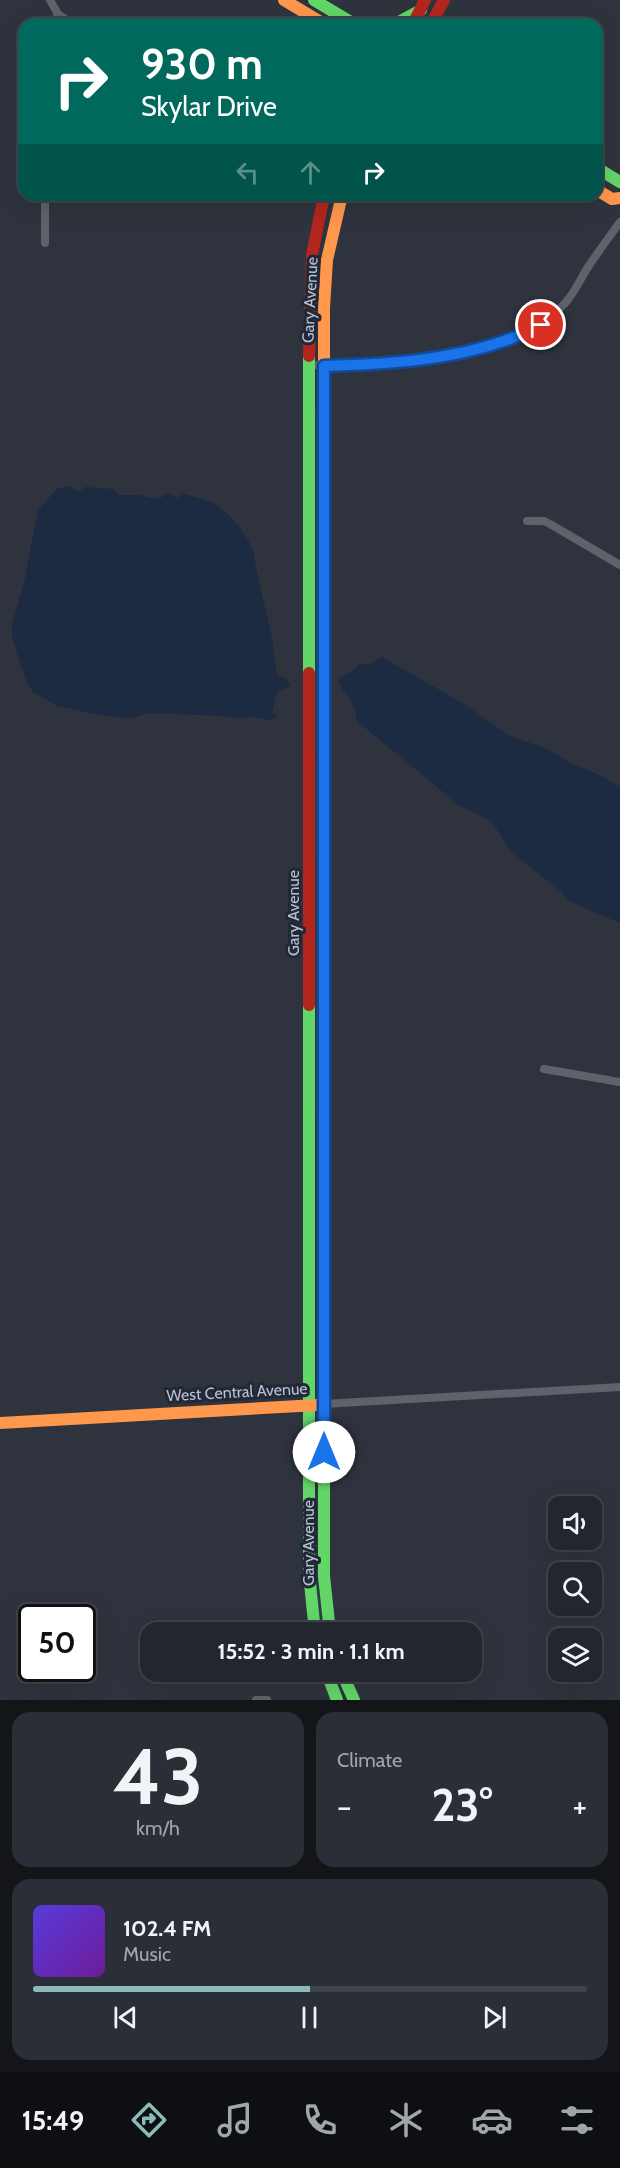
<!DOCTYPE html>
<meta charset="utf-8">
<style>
body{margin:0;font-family:Cabin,sans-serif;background:#2a2e36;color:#f1f3f6;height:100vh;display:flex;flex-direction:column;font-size:22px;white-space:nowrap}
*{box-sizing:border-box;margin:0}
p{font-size:20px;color:#a2a5aa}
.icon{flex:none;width:33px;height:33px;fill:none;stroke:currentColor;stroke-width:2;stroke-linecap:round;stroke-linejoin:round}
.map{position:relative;height:1700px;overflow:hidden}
.side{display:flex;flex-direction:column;gap:12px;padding:12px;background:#131519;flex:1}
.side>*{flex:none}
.guide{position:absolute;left:18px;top:18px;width:585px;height:183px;border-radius:18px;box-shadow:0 6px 24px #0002,0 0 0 2px #3f434a;background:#00695c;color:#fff;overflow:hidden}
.buttons{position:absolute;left:548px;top:1496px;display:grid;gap:12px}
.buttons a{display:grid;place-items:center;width:54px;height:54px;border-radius:12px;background:#22262e;box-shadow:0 6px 24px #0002,0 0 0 2px #3f434a;font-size:30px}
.speed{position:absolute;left:18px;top:1604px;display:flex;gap:12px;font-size:30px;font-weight:700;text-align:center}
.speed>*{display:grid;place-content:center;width:78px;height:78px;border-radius:50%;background:#22262e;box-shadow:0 6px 24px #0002,0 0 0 2px #3f434a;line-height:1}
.speed .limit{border:3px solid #111;border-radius:9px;background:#fff;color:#111}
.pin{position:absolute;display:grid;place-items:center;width:51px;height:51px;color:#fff;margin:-26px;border:3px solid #fff;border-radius:50%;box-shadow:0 2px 6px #0007}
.me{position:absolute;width:66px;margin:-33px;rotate:0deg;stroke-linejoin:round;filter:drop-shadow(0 0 4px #0008)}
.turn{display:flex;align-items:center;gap:21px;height:126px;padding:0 24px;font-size:27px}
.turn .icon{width:78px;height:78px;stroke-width:2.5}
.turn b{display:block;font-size:42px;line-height:51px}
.lanes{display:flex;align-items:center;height:57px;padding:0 24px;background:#0003;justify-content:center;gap:30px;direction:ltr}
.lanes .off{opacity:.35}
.big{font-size:45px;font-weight:800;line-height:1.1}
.side .card{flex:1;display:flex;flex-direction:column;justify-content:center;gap:9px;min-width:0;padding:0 21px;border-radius:18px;background:#2a2e36}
.side .dial{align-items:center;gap:0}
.dial b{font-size:78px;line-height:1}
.song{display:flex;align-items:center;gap:18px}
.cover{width:72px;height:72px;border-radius:9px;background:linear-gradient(135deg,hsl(250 70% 55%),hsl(280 70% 35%))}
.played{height:6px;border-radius:3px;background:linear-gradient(90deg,#8bbbb9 50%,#3f434a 50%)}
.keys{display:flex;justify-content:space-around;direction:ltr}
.heat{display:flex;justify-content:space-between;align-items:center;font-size:33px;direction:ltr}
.side .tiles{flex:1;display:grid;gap:12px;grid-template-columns:1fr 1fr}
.card:last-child{grid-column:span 2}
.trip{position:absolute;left:140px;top:1622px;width:342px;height:60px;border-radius:18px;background:#22262e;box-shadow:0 6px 24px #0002,0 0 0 2px #3f434a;font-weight:800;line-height:60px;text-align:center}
.dock{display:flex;height:96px;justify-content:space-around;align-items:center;background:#0e0f12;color:#a2a5aa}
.dock .icon{width:42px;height:42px}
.dock .on{color:#8bbbb9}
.dock b{font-size:27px;color:#f1f3f6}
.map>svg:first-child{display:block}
</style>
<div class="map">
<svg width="620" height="1700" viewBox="0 0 620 1700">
<rect width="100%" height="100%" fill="#2e333d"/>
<path fill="#2b3e43" d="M314,408H316L319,469V752L314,751Z
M314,759H319L318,856L315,865Z
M314,999C320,1012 322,1108 314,1120Z
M314,1512L320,1598L325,1632H321L315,1592Z"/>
<path fill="#1c2a42" d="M70,486L79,492L85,487L113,489L119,495H138L159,499L168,493L177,498L184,494C194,497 206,499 215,504C232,514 257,546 255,564L272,638L277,675L285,678L291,686L277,691L272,713L278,717L270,720L253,717L239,718L222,716L149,713L132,718L105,716L57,706L33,692L26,680L18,657L12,636V626L25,578L38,510L57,489Z
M382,657L464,704L509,736L545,748L573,764L602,776L620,788V923L567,900L562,892L526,864L510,850L492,822L480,815L460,806L357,721C356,716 355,710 353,706C350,695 339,690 339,679L356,668L358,664H371Z"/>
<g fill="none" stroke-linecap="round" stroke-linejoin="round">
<path stroke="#5e636b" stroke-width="8" d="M50,0L58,14L73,24
M53,24L58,14
M45,195V243
M309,365C383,368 514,361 566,302C575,292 581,278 588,267C598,252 609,237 620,222
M527,521H544L550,524L620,565
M544,1069L620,1082
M324,1404L620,1387
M256,1700H267"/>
<path stroke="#63d668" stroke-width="12" d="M314,0L354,24
M395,24L421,10
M597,168L620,182
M309,356V673
M309,1005V1574L315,1632
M324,1257V1576L330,1632
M326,1671L337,1700
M341,1671L354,1700"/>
<path stroke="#ff974d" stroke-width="12" d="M284,0L324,24
M597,190L612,199L620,198
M324,537V308L327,260L342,195
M324,911V1257
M0,1423L317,1405"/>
<path stroke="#b3261e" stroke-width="12" d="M413,24L425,0
M431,24L444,0
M309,356L312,255L324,195
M324,537V911
M309,673V1005"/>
</g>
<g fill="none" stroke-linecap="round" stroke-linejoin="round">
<defs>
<path id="route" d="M324,1452V366C386,364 448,361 507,340C519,336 530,330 541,325"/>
</defs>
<use href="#route" stroke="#114b97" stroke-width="15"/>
<use href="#route" stroke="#1a73e8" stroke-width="10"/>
</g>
<g text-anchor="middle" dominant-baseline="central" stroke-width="6" stroke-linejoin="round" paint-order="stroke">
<g font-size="16" fill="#bac0cd" stroke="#212939">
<text transform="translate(310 300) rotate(-87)">Gary Avenue</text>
<text transform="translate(293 913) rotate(-90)">Gary Avenue</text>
<text transform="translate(237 1392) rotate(-3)">West Central Avenue</text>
<text transform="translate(308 1543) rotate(-90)">Gary Avenue</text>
</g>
</g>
</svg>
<div class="buttons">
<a><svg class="icon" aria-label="sound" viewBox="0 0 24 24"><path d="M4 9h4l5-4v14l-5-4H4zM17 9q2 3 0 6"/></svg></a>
<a><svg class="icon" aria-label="search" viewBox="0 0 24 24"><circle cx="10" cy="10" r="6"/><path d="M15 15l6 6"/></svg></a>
<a><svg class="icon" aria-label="layers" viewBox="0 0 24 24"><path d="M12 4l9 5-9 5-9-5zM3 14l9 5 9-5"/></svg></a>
</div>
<div class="speed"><div class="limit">50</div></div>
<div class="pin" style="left:541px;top:325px;background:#d93025"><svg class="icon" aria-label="arrive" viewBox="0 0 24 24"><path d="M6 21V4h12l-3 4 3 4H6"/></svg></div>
<svg class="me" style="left:324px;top:1452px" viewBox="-20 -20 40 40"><circle r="19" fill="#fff"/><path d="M0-13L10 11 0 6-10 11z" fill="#1a73e8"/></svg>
<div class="trip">15:52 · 3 min · 1.1 km</div>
<div class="guide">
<div class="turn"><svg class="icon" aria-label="right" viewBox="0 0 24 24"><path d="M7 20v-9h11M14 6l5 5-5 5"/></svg><div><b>930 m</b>Skylar Drive</div></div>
<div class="lanes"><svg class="icon off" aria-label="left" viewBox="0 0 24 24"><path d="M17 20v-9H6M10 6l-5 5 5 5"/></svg><svg class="icon off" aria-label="ahead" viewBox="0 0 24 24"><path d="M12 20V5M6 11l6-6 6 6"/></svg><svg class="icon" aria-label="right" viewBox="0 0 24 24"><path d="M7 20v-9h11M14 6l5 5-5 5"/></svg></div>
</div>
</div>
<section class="side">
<div class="tiles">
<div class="card dial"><b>43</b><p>km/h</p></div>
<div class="card"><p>Climate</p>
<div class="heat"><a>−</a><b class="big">23°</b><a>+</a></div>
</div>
<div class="card">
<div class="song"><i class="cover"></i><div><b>102.4 FM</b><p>Music</p></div></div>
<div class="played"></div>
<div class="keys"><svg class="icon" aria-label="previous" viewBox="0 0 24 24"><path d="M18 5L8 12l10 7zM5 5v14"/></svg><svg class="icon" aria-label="pause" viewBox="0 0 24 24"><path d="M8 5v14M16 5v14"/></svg><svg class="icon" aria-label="next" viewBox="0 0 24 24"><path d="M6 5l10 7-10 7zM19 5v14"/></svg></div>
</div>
</div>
</section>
<nav class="dock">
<b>15:49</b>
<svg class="icon on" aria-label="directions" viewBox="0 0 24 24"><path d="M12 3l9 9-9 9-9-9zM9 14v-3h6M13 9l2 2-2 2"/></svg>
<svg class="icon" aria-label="music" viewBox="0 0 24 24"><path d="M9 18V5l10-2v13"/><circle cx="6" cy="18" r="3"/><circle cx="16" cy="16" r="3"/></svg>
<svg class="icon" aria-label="phone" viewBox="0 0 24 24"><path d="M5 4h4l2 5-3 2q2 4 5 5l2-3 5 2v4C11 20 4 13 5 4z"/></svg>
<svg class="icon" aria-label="climate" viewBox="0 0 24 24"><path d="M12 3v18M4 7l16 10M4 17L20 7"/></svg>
<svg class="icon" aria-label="car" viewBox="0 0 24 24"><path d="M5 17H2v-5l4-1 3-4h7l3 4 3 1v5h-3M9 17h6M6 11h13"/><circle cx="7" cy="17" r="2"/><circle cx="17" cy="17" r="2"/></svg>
<svg class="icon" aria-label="filters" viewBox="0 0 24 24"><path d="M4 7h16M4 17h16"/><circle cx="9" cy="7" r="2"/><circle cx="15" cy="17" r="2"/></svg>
</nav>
